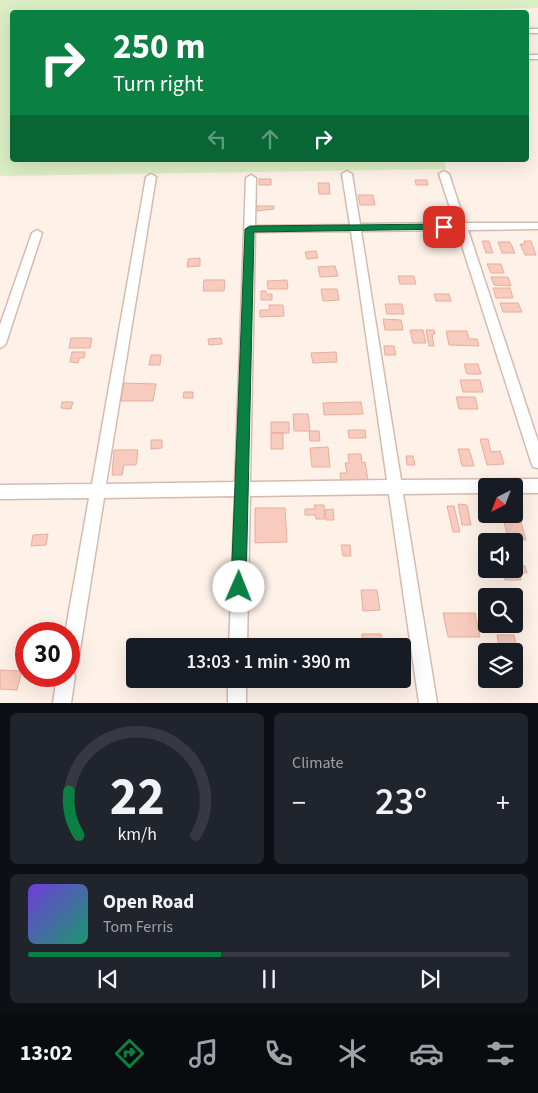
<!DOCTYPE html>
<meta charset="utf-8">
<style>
body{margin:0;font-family:"Source Sans 3",sans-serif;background:#20242c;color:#f1f3f6;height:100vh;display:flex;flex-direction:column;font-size:19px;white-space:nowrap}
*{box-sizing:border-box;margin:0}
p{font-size:16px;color:#9ea1a6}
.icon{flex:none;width:28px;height:28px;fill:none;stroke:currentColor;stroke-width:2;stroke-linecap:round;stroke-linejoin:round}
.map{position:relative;height:703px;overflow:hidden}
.drawer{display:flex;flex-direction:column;gap:10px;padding:10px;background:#0d0f14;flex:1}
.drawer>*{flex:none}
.banner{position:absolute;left:10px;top:10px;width:519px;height:152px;border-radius:5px;box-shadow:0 5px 20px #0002;background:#0b8043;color:#fff;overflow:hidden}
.needle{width:32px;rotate:222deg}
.fabs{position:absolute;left:478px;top:478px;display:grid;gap:10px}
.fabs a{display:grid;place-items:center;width:45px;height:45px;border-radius:5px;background:#171b24;box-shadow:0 5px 20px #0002;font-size:25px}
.speed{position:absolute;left:15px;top:622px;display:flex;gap:10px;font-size:25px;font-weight:700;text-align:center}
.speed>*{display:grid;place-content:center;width:65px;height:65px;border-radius:50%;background:#171b24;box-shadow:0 5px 20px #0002;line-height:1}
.speed .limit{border:8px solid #d22;background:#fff;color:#111}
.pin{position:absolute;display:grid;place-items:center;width:42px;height:42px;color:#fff;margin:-21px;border-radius:10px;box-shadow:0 2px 8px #0006}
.me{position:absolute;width:55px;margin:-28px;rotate:1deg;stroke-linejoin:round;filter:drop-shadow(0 0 4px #0008)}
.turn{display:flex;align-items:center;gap:18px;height:105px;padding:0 20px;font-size:22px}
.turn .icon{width:65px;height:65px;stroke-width:2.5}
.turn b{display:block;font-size:35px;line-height:42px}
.lanes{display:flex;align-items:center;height:48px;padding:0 20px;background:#0003;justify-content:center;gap:25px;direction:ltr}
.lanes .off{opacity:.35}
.big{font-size:38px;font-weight:600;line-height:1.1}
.drawer .widget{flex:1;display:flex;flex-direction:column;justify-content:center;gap:8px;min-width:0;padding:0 18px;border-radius:8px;background:#20242c}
.drawer .dial{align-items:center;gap:0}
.dial svg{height:130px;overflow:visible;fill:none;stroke:#363941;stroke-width:7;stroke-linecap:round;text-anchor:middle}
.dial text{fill:#f1f3f6;stroke:none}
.song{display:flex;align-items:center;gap:15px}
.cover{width:60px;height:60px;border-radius:8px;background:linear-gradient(135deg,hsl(260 70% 55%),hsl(160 70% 35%))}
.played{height:5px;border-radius:2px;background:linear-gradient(90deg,#0b8043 40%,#363941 40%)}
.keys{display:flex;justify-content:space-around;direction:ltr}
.heat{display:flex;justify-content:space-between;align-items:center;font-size:28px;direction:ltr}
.drawer .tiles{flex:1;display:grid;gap:10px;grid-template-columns:1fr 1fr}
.widget:last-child{grid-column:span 2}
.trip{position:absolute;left:126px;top:638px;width:285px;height:50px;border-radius:5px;background:#171b24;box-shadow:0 5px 20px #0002;font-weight:600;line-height:50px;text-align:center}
.dock{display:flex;height:80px;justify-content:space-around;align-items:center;background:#090b0e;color:#9ea1a6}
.dock .icon{width:35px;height:35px}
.dock .active{color:#0b8043}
.dock b{font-size:22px;color:#f1f3f6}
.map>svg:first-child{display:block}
</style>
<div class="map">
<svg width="538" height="703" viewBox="0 0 538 703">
<rect width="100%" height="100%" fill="#fef2e8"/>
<path fill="#dceec4" d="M0,0H538V8L406,10L407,12H12V160H444L446,169L0,176Z"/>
<path fill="#f7cbbd" stroke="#ebad9b" d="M259,179H271V185H259Z
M415,180H427L428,185H416Z
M318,183H329L330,194H319Z
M358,195H373L375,205H360Z
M257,206H274V209L257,211Z
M482,241H489L493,253H486Z
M524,241H531L536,255H525L520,244H525Z
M498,242H510L515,253H502Z
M316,251L318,258L307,259L305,252Z
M200,258V266L187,267L188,259Z
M487,264H501L504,273H491Z
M335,266L338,276L320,277L318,267Z
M398,276H414L416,284H400Z
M491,277H508L511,286L494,285Z
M204,280H225L224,291H203Z
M287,280L288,289H268L267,281Z
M493,288H510L513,298H496Z
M321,289H337L339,300L323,301Z
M261,291H266V294H272V300H261Z
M434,294H449L451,301H436Z
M500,303H518L522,312H503Z
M385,304H402L404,314H387Z
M269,305H283L284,316L260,317V310H270Z
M383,319L401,320L403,330H385Z
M410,330H423L426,343H413Z
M426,330H434L435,334H432L434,346H429Z
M446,331H467L469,339H477L479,346L449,345Z
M71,338H92L90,348H69Z
M221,338L222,344L209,345L208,339Z
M384,346H394L396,355H385Z
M72,352H85L84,358H79L78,363L70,362Z
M336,352L337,362L313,363L311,353Z
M151,355H161L160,365H149Z
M464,364H478L481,374H467Z
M460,380H480L483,392H463Z
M124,383L156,384L153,401H121Z
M184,392H193V398H183Z
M456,397H475L478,409H459Z
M62,402H73L71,409L61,408Z
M361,402L363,414L324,415L323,403Z
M293,414H308L310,431H294Z
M271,422H289V433H271Z
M348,430H365L366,438H349Z
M309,431H319L320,441H310Z
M271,433H283V449H271Z
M480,439H488L491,452L500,451L504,464L487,465Z
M151,440H162V448L151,449Z
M328,447L330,467H312L310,448Z
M458,449H469L474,466H462Z
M114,450H138L136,465H124L122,475H112Z
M348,454H361L362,463L365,462L368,480L341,481L340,473H347L345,463H349Z
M406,456H413L415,465H407Z
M458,504L467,505L471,525H462Z
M314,505H324L325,519H316L315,515H305V509H315Z
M447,506H454L460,532H453Z
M255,508H285L287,542L255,543Z
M333,509L334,520H326L325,510Z
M502,515H519L526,540H518L519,544H514V541H509Z
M48,534L46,545L31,546L33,535Z
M341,545H350L351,556H343Z
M514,565L525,566L527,573L519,572L521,580H505L503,569H514Z
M361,590H377L380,610L363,611Z
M443,613H475L480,637H448Z
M362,634H381L383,646H363Z
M497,635H514L521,666H514V651H500Z
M0,670L22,671L17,690L0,689Z"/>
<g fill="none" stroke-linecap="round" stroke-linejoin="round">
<defs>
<path id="street" d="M526,29H538V33H526Z
M526,55H538V59H526Z
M347,171L352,174L360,224L455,223L439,174L444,171L449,174L465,223H538V229L468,230L538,441V468L533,467L531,462L457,230L361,231L401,480L538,479V493H514V486H486V493L403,494L437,703H419L389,494L250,496L247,646H229L235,496L104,498L78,662L75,668L72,670L75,676L71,703H53L57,676H69V634H65L89,498L0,499V485L92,484L146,177L151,174L156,177L106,484L235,482L246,178L251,175L256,178L255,226L350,225L342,174ZM351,231L387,480L250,482L255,232Z
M37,230L42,233L6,343L4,346L0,348V325L32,233Z
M228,679H246V703H228Z"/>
</defs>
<use href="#street" stroke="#d5baaf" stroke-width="3"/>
<use href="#street" fill="#fff" fill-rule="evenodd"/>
</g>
<path fill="#0b8043" stroke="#07532c" d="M444,224L449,227L447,229L254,232L246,587L244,593L239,595L234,593L231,587L245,229L250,226Z"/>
</svg>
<div class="fabs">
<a><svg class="needle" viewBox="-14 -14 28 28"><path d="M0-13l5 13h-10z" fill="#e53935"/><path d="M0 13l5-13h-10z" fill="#9ea1a6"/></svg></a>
<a><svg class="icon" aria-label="sound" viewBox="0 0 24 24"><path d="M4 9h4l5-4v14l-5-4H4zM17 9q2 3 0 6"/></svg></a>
<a><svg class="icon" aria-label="search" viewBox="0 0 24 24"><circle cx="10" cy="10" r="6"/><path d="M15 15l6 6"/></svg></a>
<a><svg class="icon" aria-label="layers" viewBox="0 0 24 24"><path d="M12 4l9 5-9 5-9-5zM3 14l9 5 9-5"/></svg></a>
</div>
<div class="speed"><div class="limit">30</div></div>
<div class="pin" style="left:444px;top:227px;background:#d93025"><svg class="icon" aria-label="arrive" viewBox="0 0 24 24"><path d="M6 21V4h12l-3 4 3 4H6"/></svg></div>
<svg class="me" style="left:239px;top:587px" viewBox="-20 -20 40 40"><circle r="19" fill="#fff"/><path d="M0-13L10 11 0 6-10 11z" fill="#0b8043"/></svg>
<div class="trip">13:03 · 1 min · 390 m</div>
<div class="banner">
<div class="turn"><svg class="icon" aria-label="right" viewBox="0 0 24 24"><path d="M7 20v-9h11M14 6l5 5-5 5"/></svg><div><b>250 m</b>Turn right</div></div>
<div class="lanes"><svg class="icon off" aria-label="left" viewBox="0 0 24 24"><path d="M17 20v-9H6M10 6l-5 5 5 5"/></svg><svg class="icon off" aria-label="ahead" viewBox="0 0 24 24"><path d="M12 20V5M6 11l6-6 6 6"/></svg><svg class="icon" aria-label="right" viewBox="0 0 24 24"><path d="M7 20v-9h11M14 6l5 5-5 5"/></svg></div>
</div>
</div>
<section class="drawer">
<div class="tiles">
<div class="widget dial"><svg viewBox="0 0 100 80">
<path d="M14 69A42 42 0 1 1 86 69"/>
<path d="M14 69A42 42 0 0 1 8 42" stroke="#0b8043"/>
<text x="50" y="56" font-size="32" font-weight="700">22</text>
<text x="50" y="72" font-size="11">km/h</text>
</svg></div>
<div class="widget"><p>Climate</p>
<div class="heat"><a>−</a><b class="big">23°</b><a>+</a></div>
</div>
<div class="widget">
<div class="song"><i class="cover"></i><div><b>Open Road</b><p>Tom Ferris</p></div></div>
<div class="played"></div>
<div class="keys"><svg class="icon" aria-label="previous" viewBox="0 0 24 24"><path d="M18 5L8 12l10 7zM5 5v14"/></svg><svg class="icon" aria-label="pause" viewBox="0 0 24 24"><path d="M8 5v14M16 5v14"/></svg><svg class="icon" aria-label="next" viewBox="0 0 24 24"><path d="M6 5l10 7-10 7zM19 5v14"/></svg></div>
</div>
</div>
</section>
<nav class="dock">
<b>13:02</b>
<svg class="icon active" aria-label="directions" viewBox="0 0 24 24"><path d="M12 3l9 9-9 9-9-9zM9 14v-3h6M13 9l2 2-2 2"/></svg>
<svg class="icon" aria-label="music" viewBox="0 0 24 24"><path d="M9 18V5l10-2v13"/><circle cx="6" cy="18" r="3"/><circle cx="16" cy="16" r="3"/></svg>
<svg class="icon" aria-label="phone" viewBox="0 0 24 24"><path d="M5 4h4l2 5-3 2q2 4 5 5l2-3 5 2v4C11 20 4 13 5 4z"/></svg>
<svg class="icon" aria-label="climate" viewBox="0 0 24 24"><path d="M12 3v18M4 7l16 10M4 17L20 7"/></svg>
<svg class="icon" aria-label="car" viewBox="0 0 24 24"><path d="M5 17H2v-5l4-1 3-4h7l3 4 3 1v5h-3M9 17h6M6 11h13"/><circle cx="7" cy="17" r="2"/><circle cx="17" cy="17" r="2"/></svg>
<svg class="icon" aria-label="filters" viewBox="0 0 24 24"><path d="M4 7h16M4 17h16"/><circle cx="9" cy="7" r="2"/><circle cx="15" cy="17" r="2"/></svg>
</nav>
